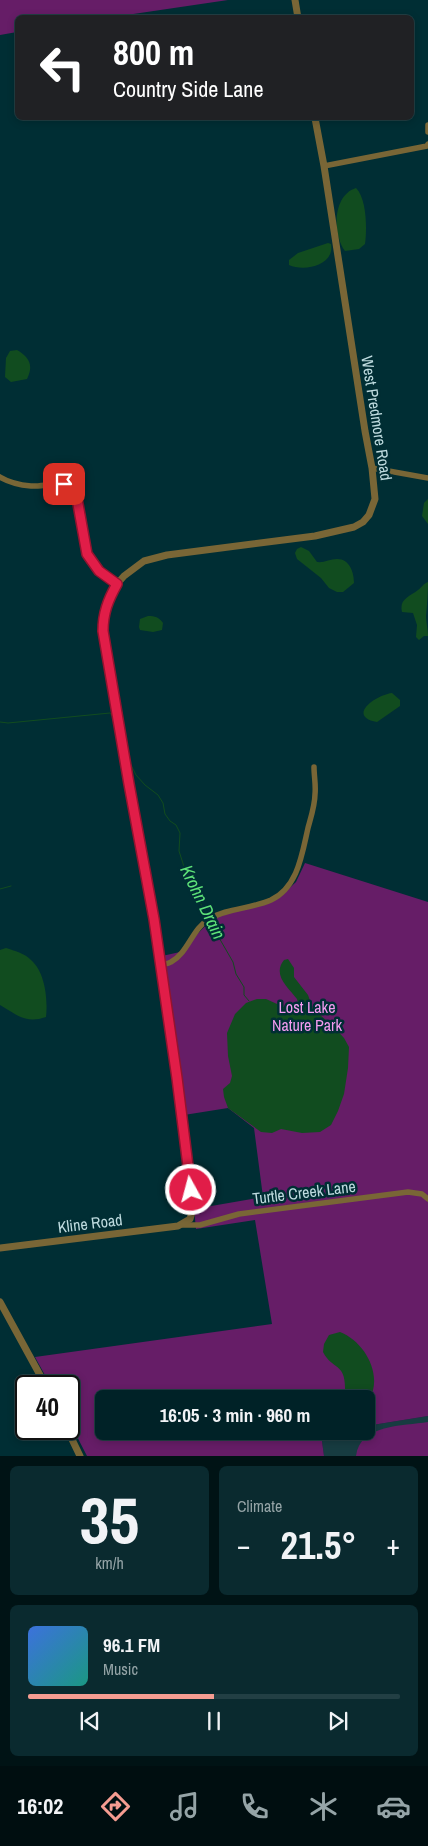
<!DOCTYPE html>
<meta charset="utf-8">
<style>
body{margin:0;font-family:"Archivo Narrow",sans-serif;background:#0a2a2f;color:#f1f3f6;height:100vh;display:flex;flex-direction:column;font-size:19px;white-space:nowrap}
*{box-sizing:border-box;margin:0}
p{font-size:16px;color:#95a4a7}
.icon{flex:none;width:28px;height:28px;fill:none;stroke:currentColor;stroke-width:2;stroke-linecap:round;stroke-linejoin:round}
.map{position:relative;height:1456px;overflow:hidden}
.panel{display:flex;flex-direction:column;gap:10px;padding:10px;background:#001315;flex:1}
.panel>*{flex:none}
.guide{position:absolute;left:15px;top:15px;width:399px;height:105px;border-radius:8px;box-shadow:0 2px 8px #0003,0 0 0 1px #223f44;background:#202124;color:#fff;overflow:hidden}
.speed{position:absolute;left:15px;top:1375px;display:flex;gap:10px;font-size:25px;font-weight:700;text-align:center}
.speed>*{display:grid;place-content:center;width:65px;height:65px;border-radius:50%;background:#002227;box-shadow:0 2px 8px #0003,0 0 0 1px #223f44;line-height:1}
.speed .limit{border:2px solid #111;border-radius:8px;background:#fff;color:#111}
.pin{position:absolute;display:grid;place-items:center;width:42px;height:42px;color:#fff;margin:-21px;border-radius:10px;box-shadow:0 2px 8px #0006}
.me{position:absolute;width:55px;margin:-28px;rotate:353deg;stroke-linejoin:round;filter:drop-shadow(0 0 4px #0008)}
.turn{display:flex;align-items:center;gap:18px;height:105px;padding:0 15px;font-size:22px}
.turn .icon{width:65px;height:65px;stroke-width:2.5}
.turn b{display:block;font-size:35px;line-height:42px}
.big{font-size:38px;font-weight:800;line-height:1.1}
.panel .widget{flex:1;display:flex;flex-direction:column;justify-content:center;gap:8px;min-width:0;padding:0 18px;border-radius:8px;background:#0a2a2f}
.panel .dial{align-items:center;gap:0}
.dial b{font-size:65px;line-height:1}
.song{display:flex;align-items:center;gap:15px}
.cover{width:60px;height:60px;border-radius:8px;background:linear-gradient(135deg,hsl(220 70% 55%),hsl(170 70% 35%))}
.played{height:5px;border-radius:2px;background:linear-gradient(90deg,#f59c91 50%,#223f44 50%)}
.keys{display:flex;justify-content:space-around;direction:ltr}
.heat{display:flex;justify-content:space-between;align-items:center;font-size:28px;direction:ltr}
.panel .tiles{flex:1;display:grid;gap:10px;grid-template-columns:1fr 1fr}
.widget:last-child{grid-column:span 2}
.trip{position:absolute;left:95px;top:1390px;width:280px;height:50px;border-radius:8px;background:#002227;box-shadow:0 2px 8px #0003,0 0 0 1px #223f44;font-weight:800;line-height:50px;text-align:center}
.menu{display:flex;height:80px;justify-content:space-around;align-items:center;background:#000e10;color:#95a4a7}
.menu .icon{width:35px;height:35px}
.menu .current{color:#f59c91}
.menu b{font-size:22px;color:#f1f3f6}
.map>svg:first-child{display:block}
</style>
<div class="map">
<svg width="428" height="1456" viewBox="0 0 428 1456">
<rect width="100%" height="100%" fill="#002e34"/>
<path fill="#173c41" d="M428,1416V1456H324L321,1434L337,1431H366V1426Z"/>
<path fill="#661d67" d="M0,0H228L113,17L18,18L17,32L0,35Z
M305,863L428,902V1416L366,1426V1399H104V1431H337L321,1434L324,1456H87L69,1421V1386H51L35,1357L272,1324L255,1220L196,1229L194,1209L263,1197L254,1128L228,1108L184,1115L162,956L180,952L214,917L280,897L296,882Z
M428,1422V1456H356C360,1424 403,1426 428,1422Z"/>
<path fill="#114c1f" d="M356,188C367,199 367,230 365,244L359,249L345,251C332,233 333,195 356,188Z
M328,243L331,244C335,265 305,272 289,265V260L298,253Z
M17,350C29,357 34,365 27,379L11,382L5,377L6,358L10,351Z
M428,499V524L422,516L424,503Z
M301,547L309,551L317,562C324,563 330,559 337,559C350,559 354,573 354,583L343,592H337L329,588L321,578L297,559L295,553L297,549Z
M428,582C428,594 427,605 426,616C426,621 428,630 428,636H424L419,640L416,637L417,625L413,613L402,612C399,599 409,597 418,590C422,587 423,584 428,582Z
M148,616C155,616 159,617 163,623L162,630L153,632L140,630L139,627L140,619Z
M392,693L400,700V706L377,722C346,716 376,695 392,693Z
M6,948C15,951 24,953 31,960C45,972 48,999 46,1017C26,1024 17,1015 0,1005V950Z
M288,959L294,968V977L308,995L313,1009L333,1026L344,1038L349,1047L348,1068L344,1094L338,1111L331,1125L320,1132L302,1133L281,1129L272,1133L261,1132L228,1108L224,1097L223,1089L230,1083L232,1076L228,1056L227,1033L235,1014L246,1003L257,999H266L286,1008L298,1003L297,999C288,987 272,975 284,960Z
M340,1332C366,1342 386,1379 366,1404V1399H338L345,1391C346,1362 333,1371 323,1352L324,1344L329,1335Z"/>
<g fill="none" stroke-linecap="round" stroke-linejoin="round">
<path stroke="#114c1f" stroke-width="1" d="M0,722L8,723L110,713L113,717L120,758
M127,757L136,775L145,785L158,795L163,803L165,814L170,821L176,825L180,833L179,851L187,876L196,889L203,910L208,916
M0,889L11,886
M210,922L233,962L236,974L244,987V995L249,1001"/>
<path stroke="#796636" stroke-width="5.5" d="M428,125V132
M324,166L427,146L428,144
M372,468L428,478
M0,477C10,483 20,485 31,486C45,487 68,478 76,493L87,554L99,571L117,584
M160,965C164,964 168,964 171,962C188,953 192,929 209,919C227,908 251,909 271,900C298,887 302,854 308,828C311,817 315,805 315,794C316,785 314,776 314,767
M183,1225H200L239,1214L408,1192L422,1194L428,1199"/>
<path stroke="#796636" stroke-width="7" d="M295,0L298,18
M0,1248L178,1226L190,1219L192,1212L177,1078L154,919L111,685L103,631V615L108,601L117,584L124,576L144,561L167,555L315,536L354,527L363,522L369,515L375,499L372,468L365,431L324,166L315,118
M0,1302L46,1386
M67,1429L80,1456"/>
</g>
<g fill="none" stroke-linecap="round" stroke-linejoin="round">
<defs>
<path id="route" d="M64,484L71,486L76,493L87,554L99,571L117,584C108,600 103,613 103,631L129,784L154,919L177,1078L191,1190"/>
</defs>
<use href="#route" stroke="#92132f" stroke-width="12"/>
<use href="#route" stroke="#e11d48" stroke-width="9"/>
</g>
<g text-anchor="middle" dominant-baseline="central" stroke-width="5" stroke-linejoin="round" paint-order="stroke">
<g font-size="16" fill="#bedbdf" stroke="#002e34">
<text transform="translate(377 418) rotate(81)">West Predmore Road</text>
<text transform="translate(304 1192) rotate(-7)">Turtle Creek Lane</text>
<text transform="translate(90 1223) rotate(-7)">Kline Road</text>
</g>
<g font-size="16" fill="#f49cf1" stroke="#002e34">
<text x="307" y="1007">Lost Lake<tspan x="307" dy="18">Nature Park</tspan></text>
</g>
<g font-size="18" font-style="italic" fill="#5ee379" stroke="#002e34">
<text transform="translate(203 902) rotate(64)">Krohn Drain</text>
</g>
</g>
</svg>
<div class="speed"><div class="limit">40</div></div>
<div class="pin" style="left:64px;top:484px;background:#d93025"><svg class="icon" aria-label="arrive" viewBox="0 0 24 24"><path d="M6 21V4h12l-3 4 3 4H6"/></svg></div>
<svg class="me" style="left:191px;top:1190px" viewBox="-20 -20 40 40"><circle r="17" fill="#e11d48" stroke="#fff" stroke-width="3"/><path d="M0-11L8 9 0 5-8 9z" fill="#fff"/></svg>
<div class="trip">16:05 · 3 min · 960 m</div>
<div class="guide">
<div class="turn"><svg class="icon" aria-label="left" viewBox="0 0 24 24"><path d="M17 20v-9H6M10 6l-5 5 5 5"/></svg><div><b>800 m</b>Country Side Lane</div></div>
</div>
</div>
<section class="panel">
<div class="tiles">
<div class="widget dial"><b>35</b><p>km/h</p></div>
<div class="widget"><p>Climate</p>
<div class="heat"><a>−</a><b class="big">21.5°</b><a>+</a></div>
</div>
<div class="widget">
<div class="song"><i class="cover"></i><div><b>96.1 FM</b><p>Music</p></div></div>
<div class="played"></div>
<div class="keys"><svg class="icon" aria-label="previous" viewBox="0 0 24 24"><path d="M18 5L8 12l10 7zM5 5v14"/></svg><svg class="icon" aria-label="pause" viewBox="0 0 24 24"><path d="M8 5v14M16 5v14"/></svg><svg class="icon" aria-label="next" viewBox="0 0 24 24"><path d="M6 5l10 7-10 7zM19 5v14"/></svg></div>
</div>
</div>
</section>
<nav class="menu">
<b>16:02</b>
<svg class="icon current" aria-label="directions" viewBox="0 0 24 24"><path d="M12 3l9 9-9 9-9-9zM9 14v-3h6M13 9l2 2-2 2"/></svg>
<svg class="icon" aria-label="music" viewBox="0 0 24 24"><path d="M9 18V5l10-2v13"/><circle cx="6" cy="18" r="3"/><circle cx="16" cy="16" r="3"/></svg>
<svg class="icon" aria-label="phone" viewBox="0 0 24 24"><path d="M5 4h4l2 5-3 2q2 4 5 5l2-3 5 2v4C11 20 4 13 5 4z"/></svg>
<svg class="icon" aria-label="climate" viewBox="0 0 24 24"><path d="M12 3v18M4 7l16 10M4 17L20 7"/></svg>
<svg class="icon" aria-label="car" viewBox="0 0 24 24"><path d="M5 17H2v-5l4-1 3-4h7l3 4 3 1v5h-3M9 17h6M6 11h13"/><circle cx="7" cy="17" r="2"/><circle cx="17" cy="17" r="2"/></svg>
</nav>
